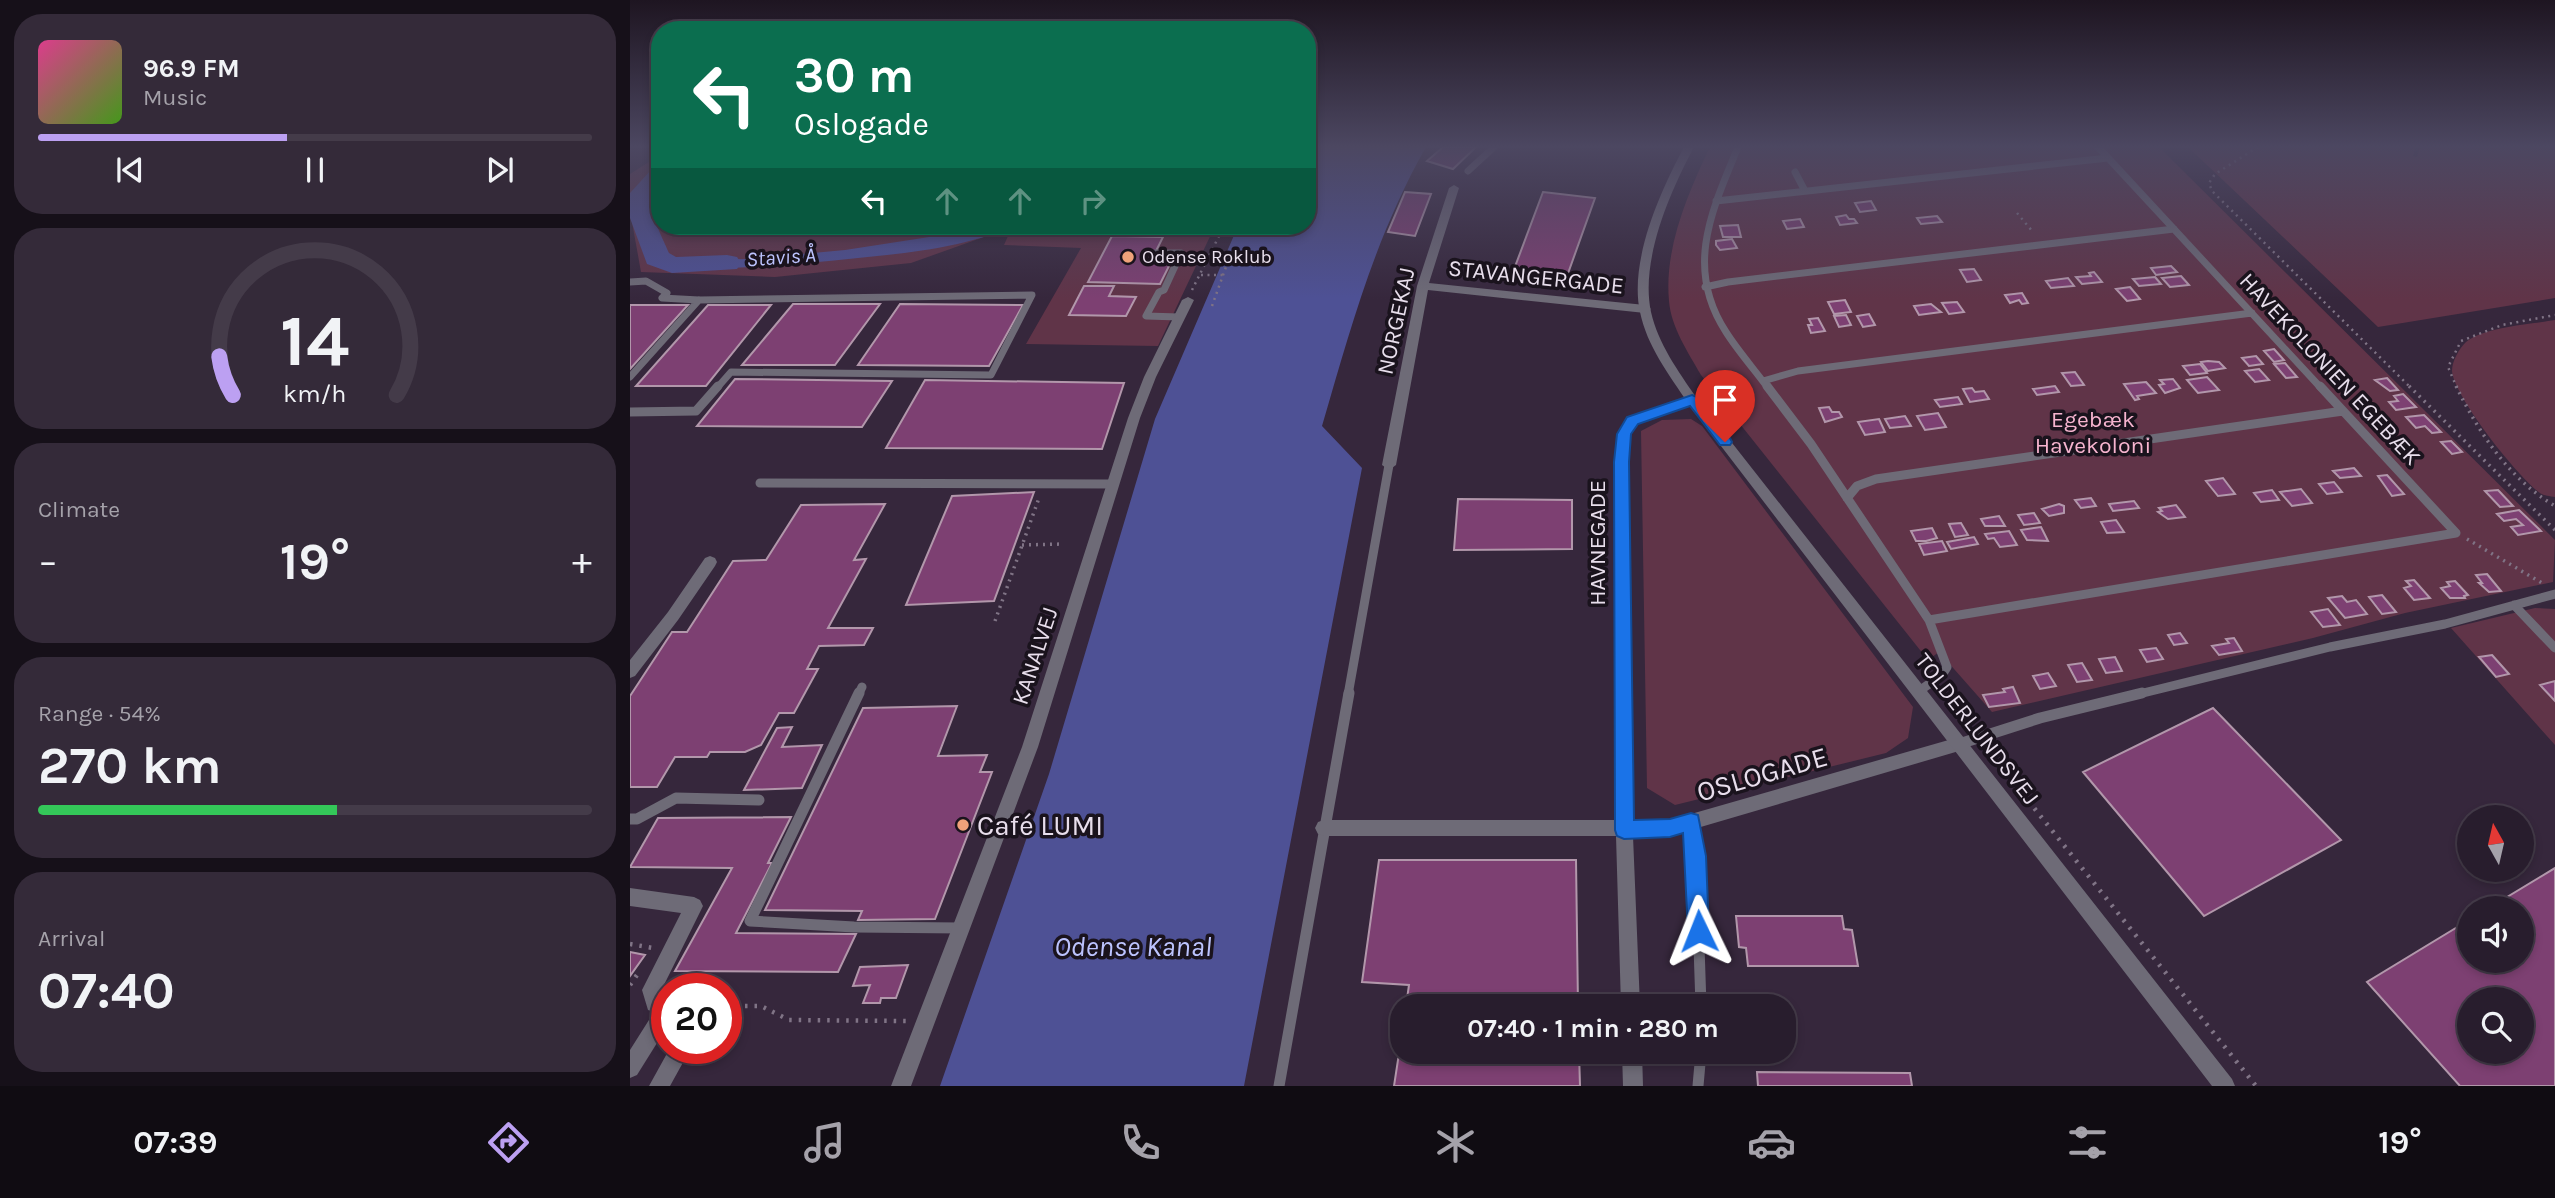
<!DOCTYPE html>
<meta charset="utf-8">
<style>
body{margin:0;font-family:Karla,sans-serif;background:#342a39;color:#f1f3f6;height:100vh;display:flex;flex-direction:column;font-size:26px;white-space:nowrap}
*{box-sizing:border-box;margin:0}
p{font-size:23px;color:#a5a2aa}
.icon{flex:none;width:38px;height:38px;fill:none;stroke:currentColor;stroke-width:2;stroke-linecap:round;stroke-linejoin:round}
.map{position:relative;flex:1;overflow:hidden}
.side{display:flex;flex-direction:column;gap:14px;padding:14px;background:#161019;width:630px}
.side>*{flex:none}
.banner{position:absolute;left:21px;top:21px;width:665px;height:214px;border-radius:28px;box-shadow:0 4px 10px #0003,0 0 0 2px #443b49;background:#0b6e4f;color:#fff;overflow:hidden}
.needle{width:46px;rotate:352deg}
.tools{position:absolute;left:1827px;top:805px;display:grid;gap:14px}
.tools a{display:grid;place-items:center;width:77px;height:77px;border-radius:50%;background:#281d2d;box-shadow:0 4px 10px #0003,0 0 0 2px #443b49;font-size:35px}
.speed{position:absolute;left:21px;top:973px;display:flex;gap:14px;font-size:35px;font-weight:700;text-align:center}
.speed>*{display:grid;place-content:center;width:91px;height:91px;border-radius:50%;background:#281d2d;box-shadow:0 4px 10px #0003,0 0 0 2px #443b49;line-height:1}
.speed .limit{border:10px solid #d22;background:#fff;color:#111}
.pin{position:absolute;display:grid;place-items:center;width:60px;height:60px;color:#fff;margin:-72px -30px;border-radius:50% 50% 50% 0;rotate:-45deg;box-shadow:0 0 7px #0007}
.pin .icon{rotate:45deg}
.me{position:absolute;width:77px;margin:-38px;rotate:358deg;stroke-linejoin:round;filter:drop-shadow(0 0 5px #0008)}
.turn{display:flex;align-items:center;gap:24px;height:147px;padding:0 28px;font-size:32px}
.turn .icon{width:91px;height:91px;stroke-width:2.5}
.turn b{display:block;font-size:49px;line-height:60px}
.lanes{display:flex;align-items:center;height:66px;padding:0 28px;background:#0003;justify-content:center;gap:35px;direction:ltr}
.lanes .off{opacity:.35}
.big{font-size:52px;font-weight:700;line-height:1.1}
.side .widget{flex:1;display:flex;flex-direction:column;justify-content:center;gap:10px;min-width:0;padding:0 24px;border-radius:28px;background:#342a39}
.side .dial{align-items:center;gap:0}
.dial svg{height:182px;overflow:visible;fill:none;stroke:#443b49;stroke-width:7;stroke-linecap:round;text-anchor:middle}
.dial text{fill:#f1f3f6;stroke:none}
.song{display:flex;align-items:center;gap:21px}
.cover{width:84px;height:84px;border-radius:10px;background:linear-gradient(135deg,hsl(330 70% 55%),hsl(100 70% 35%))}
.played{height:7px;border-radius:4px;background:linear-gradient(90deg,#bca0f2 45%,#443b49 45%)}
.keys{display:flex;justify-content:space-around;direction:ltr}
.heat{display:flex;justify-content:space-between;align-items:center;font-size:38px;direction:ltr}
.charge{height:10px;border-radius:5px;background:linear-gradient(90deg,#34c759 54%,#443b49 0)}
.trip{position:absolute;left:760px;top:994px;width:406px;height:70px;border-radius:28px;background:#281d2d;box-shadow:0 4px 10px #0003,0 0 0 2px #443b49;font-weight:700;line-height:70px;text-align:center}
.menu{display:flex;height:112px;justify-content:space-around;align-items:center;background:#100c12;color:#a5a2aa}
.menu .icon{width:49px;height:49px}
.menu .on{color:#bca0f2}
.menu b{font-size:32px;color:#f1f3f6}
main{display:flex;flex:1;min-height:0}
.map>svg:first-child{display:block}
</style>
<main>
<section class="side">
<div class="widget">
<div class="song"><i class="cover"></i><div><b>96.9 FM</b><p>Music</p></div></div>
<div class="played"></div>
<div class="keys"><svg class="icon" aria-label="previous" viewBox="0 0 24 24"><path d="M18 5L8 12l10 7zM5 5v14"/></svg><svg class="icon" aria-label="pause" viewBox="0 0 24 24"><path d="M8 5v14M16 5v14"/></svg><svg class="icon" aria-label="next" viewBox="0 0 24 24"><path d="M6 5l10 7-10 7zM19 5v14"/></svg></div>
</div>
<div class="widget dial"><svg viewBox="0 0 100 80">
<path d="M14 69A42 42 0 1 1 86 69"/>
<path d="M14 69A42 42 0 0 1 8 52" stroke="#bca0f2"/>
<text x="50" y="56" font-size="32" font-weight="700">14</text>
<text x="50" y="72" font-size="11">km/h</text>
</svg></div>
<div class="widget"><p>Climate</p>
<div class="heat"><a>−</a><b class="big">19°</b><a>+</a></div>
</div>
<div class="widget"><p>Range · 54%</p><b class="big">270 km</b><div class="charge"></div></div>
<div class="widget"><p>Arrival</p><b class="big">07:40</b></div>
</section>
<div class="map">
<svg width="1925" height="1086" viewBox="0 0 1925 1086">
<rect width="100%" height="100%" fill="#36273c"/>
<path fill="#603448" d="M1080,147H1529L1925,540L1923,582L1775,613L1683,638L1362,712L1309,652L1298,660L1071,375C1058,352 1041,327 1039,301C1034,248 1058,193 1080,147Z
M1558,147H1786L1783,156L1787,157L1790,147H1925V298L1748,327Z
M30,155V226H585L528,346L396,344L451,248L374,245L382,227L281,263L145,277L11,272L0,211V174Z
M1925,320V497C1920,496 1914,496 1910,493C1888,477 1824,397 1822,371C1822,361 1829,349 1836,342C1854,327 1902,324 1925,320Z
M1061,419L1072,426L1283,707L1278,738L1256,753L1045,805L1017,788L1011,431L1032,420Z
M1905,608L1925,609V745L1821,628Z"/>
<path fill="#4e5195" d="M677,147H796C745,237 721,327 692,426L732,468L614,1086H310L419,774L525,419L608,226H677Z
M352,226H384C335,247 281,253 228,258C166,265 104,269 41,269L56,260L118,259L215,250L338,231Z"/>
<g fill="none" stroke-linecap="round" stroke-linejoin="round">
<path fill="#4e5195" fill-rule="evenodd" d="M30,168V189C13,205 32,236 39,253L46,257L97,255L107,257L111,263L107,269L42,273L17,264L0,218V193L21,170Z"/>
</g>
<path fill="#7d4072" stroke="#b297ab" stroke-width="2" fill-rule="evenodd" d="M813,147H846L823,169L797,161Z
M775,192L801,194L785,236L758,232Z
M913,192L965,198L936,279L883,272Z
M1241,201L1246,210L1230,212L1225,203Z
M1216,215L1219,219H1224L1227,223L1210,225L1206,217Z
M1307,216L1312,222L1291,224L1287,218Z
M1170,219L1174,227L1157,229L1153,221Z
M1108,225L1111,237H1093L1090,226Z
M482,236L533,237L521,261L541,262L530,284L458,282Z
M1102,239L1107,248L1090,250L1086,245V241Z
M1541,266L1547,272L1526,275L1521,268Z
M1344,269L1351,280L1337,282L1330,270Z
M1464,272L1472,282L1452,284L1446,277L1461,276L1459,273Z
M1551,276L1559,285L1540,287L1532,278Z
M1525,277L1531,284L1509,286L1503,279Z
M1438,278L1444,286L1421,288L1416,281Z
M454,286H484L479,296L506,297L496,316L439,315Z
M1500,287L1510,299L1497,301L1486,289Z
M1392,293L1398,303L1392,304L1389,300L1380,303L1375,295Z
M1215,300L1221,312L1204,314L1198,302Z
M1327,302L1334,312L1319,314L1312,303Z
M163,304H250L205,365H112Z
M270,304L393,305L359,366L228,365Z
M1301,304L1311,312L1289,315L1284,306Z
M0,305H58L0,369Z
M78,305H141L76,386H6Z
M1239,314L1245,325L1233,327L1227,316Z
M1216,315L1221,325L1209,327L1204,316Z
M1188,318L1195,331L1181,333L1178,325H1182L1179,319Z
M1644,349L1654,360L1644,362L1634,351Z
M1626,356L1633,364L1619,366L1612,358Z
M1578,361L1589,362L1595,368L1578,371L1571,362Z
M1655,363L1667,377L1656,378L1644,364Z
M1570,364L1577,373L1560,375L1553,366Z
M1629,369L1639,380L1625,382L1615,371Z
M1445,372L1454,385L1441,386L1432,373Z
M1577,377L1589,390L1568,393L1557,380Z
M1757,378L1768,390L1760,391L1745,380Z
M105,379L262,381L232,427L67,426Z
M1543,379L1550,388L1535,393L1529,385L1534,384L1530,380Z
M295,380L494,383L472,449L256,448Z
M1516,382L1526,393L1507,396L1509,399L1505,400L1494,384Z
M1425,386L1429,392L1407,395L1403,389Z
M1342,388L1345,392L1354,391L1359,399L1340,402L1333,389Z
M1773,394L1786,407L1766,410L1759,402L1768,401L1764,396Z
M1328,397L1332,404L1310,407L1305,400Z
M1199,407L1202,412H1209L1212,417L1195,422L1189,408Z
M1308,413L1316,427L1295,430L1287,416Z
M1794,415L1811,432L1802,433L1795,426L1786,428L1776,417Z
M1275,416L1281,426L1260,428L1255,419Z
M1249,419L1255,432L1235,435L1228,422Z
M1821,441L1832,452L1822,454L1811,442Z
M1724,468L1731,476L1710,478L1703,471Z
M1757,475L1774,494L1762,496L1748,476Z
M1593,478L1605,494L1588,496L1576,481Z
M1704,482L1712,492L1697,494L1689,484Z
M1671,489L1682,503L1662,506L1650,492Z
M1642,490L1649,500L1631,502L1624,493Z
M1868,490L1883,506L1870,507L1855,491Z
M404,492L364,601L276,605L322,496Z
M1461,498L1466,506L1451,508L1445,500Z
M828,499L942,500V549L824,550Z
M1504,501L1509,508L1483,511L1479,504Z
M255,504L224,560L236,559L198,628H243L234,645L189,646L177,669H188L164,713H149L131,745L115,752H80L77,757H45L27,787H0V696L42,632H57L103,561L136,560L171,505Z
M1429,504L1434,506V513L1419,516L1412,509Z
M1546,505L1555,517L1538,519L1528,512L1532,511L1529,508Z
M1889,510L1911,531L1888,535L1881,527L1893,525L1886,519L1874,521L1867,514Z
M1404,513L1410,523L1394,525L1388,515Z
M1369,516L1375,526H1355L1351,519Z
M1486,520L1494,532L1477,533L1471,522Z
M1331,523L1338,535L1325,537L1319,524Z
M1411,527L1418,541L1397,540L1391,530Z
M1302,528L1307,538L1296,541H1286L1281,531Z
M1379,531L1387,545L1370,547L1364,538L1358,539L1355,534Z
M1344,537L1348,544L1321,549L1317,542Z
M1312,541L1317,551L1294,555L1289,544Z
M1857,574L1871,591L1859,592L1849,583H1852L1846,575Z
M1784,580L1800,598L1784,600L1774,588L1781,586L1776,581Z
M1825,581L1838,595L1834,596L1835,598H1820L1811,588L1820,586L1817,582Z
M1752,595L1766,612L1752,614L1739,597Z
M1712,596L1717,602L1726,600L1737,614L1715,618L1698,598Z
M1698,609L1710,625L1693,627L1681,612Z
M1550,633L1557,643L1544,645L1538,635Z
M1604,638L1612,651L1589,655L1582,646L1599,643L1596,639Z
M1526,648L1533,659L1517,662L1510,650Z
M1862,655L1879,674L1866,677L1849,657Z
M1485,657L1492,671L1476,673L1469,659Z
M1452,663L1462,680L1447,682L1438,665Z
M1418,673L1426,686L1410,689L1403,676Z
M1925,681V701L1910,685Z
M1383,687L1390,703L1359,707L1353,695L1375,692L1373,689Z
M327,706L308,756L357,755L350,772H362L305,919L228,920L232,911L135,910L233,708Z
M1583,708L1711,840L1574,916L1453,772Z
M162,727L152,747L192,745L172,788L114,790L147,728Z
M161,817L138,863H142L106,933L226,934L208,972L45,971L102,868L0,867L28,818Z
M749,860H946L948,1006H776L779,985L732,982Z
M1925,868V1086H1830L1737,982L1839,920V961H1892V908H1859ZM1839,999H1892V1052H1839Z
M1106,916H1212L1214,929L1222,930L1228,966H1118L1116,948L1109,947Z
M0,952L15,955L0,976Z
M278,965L266,998H251L250,1003H233L240,985L223,986L230,967Z
M772,1034V1052H949L950,1086H764Z
M1127,1072L1280,1073L1282,1086H1128Z"/>
<g fill="none" stroke-linecap="round" stroke-linejoin="round">
<path stroke="#807486" stroke-width="2.5" stroke-dasharray="2 4.5" stroke-linecap="butt" d="M1628,147L1585,174L1579,183L1582,191L1781,388
M1387,213L1403,232
M571,275H593
M562,290L594,226
M582,306L601,253
M1827,388L1818,367L1831,341L1872,325L1925,315"/>
<path stroke="#807486" stroke-width="3.5" stroke-dasharray="2 5" stroke-linecap="butt" d="M1779,386L1925,530
M1826,386C1849,433 1879,479 1925,506
M1837,539L1912,583
M392,545L433,544
M365,621L409,498"/>
<path stroke="#807486" stroke-width="4.5" stroke-dasharray="2.5 7" stroke-linecap="butt" d="M1357,749L1626,1086
M0,944L23,948
M0,985L9,972
M96,1006H131L159,1020L277,1021"/>
<path stroke="#6e6b77" stroke-width="7" d="M1108,147C1082,210 1054,268 1096,332C1108,351 1124,369 1138,388
M1468,147L1691,388
M838,171L864,147
M1165,172L1175,191
M1086,201L1478,158
M525,253H551L534,290L529,292L516,316L549,317
M0,282L16,281L37,293L32,298L69,300L402,295L361,375L101,372L87,388
M1075,287L1098,282L1544,229
M0,377L69,300
M1133,381L1168,371L1622,313"/>
<path stroke="#6e6b77" stroke-width="9" d="M1137,386L1181,444L1299,620L1317,667L1312,675L1289,691
M1690,386L1826,533
M0,412L66,411L88,386
M130,483L484,484
M1217,498L1227,486L1246,479L1713,411
M1884,605L1925,648
M1299,620L1826,533
M228,695L232,687
M718,695L759,465
M1505,695L1700,647L1815,624L1925,594"/>
<path stroke="#6e6b77" stroke-width="11" d="M229,693L120,921L224,927L331,928
M1329,744L1410,718L1512,693
M0,819H7L46,798L129,800
M1061,822L1066,856L1071,1006
M649,1086L719,693
M1068,1086L1071,1052"/>
<path fill="#6e6b77" fill-rule="evenodd" d="M824,185L829,188L799,283L1015,305L1021,309L1015,313L798,290L766,465L759,470L752,465L787,286L819,188Z
M558,297L564,300L526,377L510,418L408,747L281,1086H261L392,747L498,418L514,377L552,300Z
M1062,396L1066,397L1068,400L1066,403L1007,424L1000,435L998,462L1002,820H1040L1329,737L1335,739L1337,744L1335,749L1329,751L1040,836H1003L1010,1006H991L986,836H694L688,834L685,828L688,822L694,820H985L984,462L988,434L999,418Z
M80,556L85,558L87,562L85,566L48,620L5,676L0,678V660L38,612L75,558Z
M0,888L64,897L70,900L73,906L31,991L32,994H37V1027L7,1075L0,1078V1050L24,1012L18,1010L12,990L51,913L0,906Z
M40,1048H61L40,1086H19Z
M992,1052H1012L1013,1086H993Z"/>
<path fill="#6e6b77" fill-rule="evenodd" d="M1054,147H1064C1040,192 1010,260 1021,312C1028,343 1048,371 1066,397L1602,1079L1605,1086H1582L1058,403C1039,375 1017,346 1010,312C999,261 1030,192 1054,147Z"/>
</g>
<linearGradient id="sky" x2="0" y2="1"><stop stop-color="#1e1521"/><stop offset="0.49" stop-color="#4c4761"/><stop offset="1" stop-color="#4c4761" stop-opacity="0"/></linearGradient>
<rect width="1925" height="299" fill="url(#sky)"/>
<path fill="#1a73e8" stroke="#114b97" stroke-width="2" d="M1062,395L1067,397L1100,438L1102,442L1100,445H1090L1060,406L1008,424L1001,434L999,462L1004,820L1040,819L1061,813L1068,815L1076,856L1079,931L1076,938L1069,941L1061,938L1058,931L1053,833L1040,837L994,839L987,836L985,830L984,462L987,434L997,417Z"/>
<g fill="#f0a27a" stroke="#1a131d" stroke-width="2.5">
<circle cx="498" cy="257" r="7"/>
<circle cx="333" cy="825" r="7"/>
</g>
<g text-anchor="middle" dominant-baseline="central" stroke-width="7" stroke-linejoin="round" paint-order="stroke">
<g font-size="19" fill="#e8deec" stroke="#1a131d" text-anchor="start">
<text x="512" y="257">Odense Roklub</text>
</g>
<g font-size="21" font-style="italic" fill="#bcc3fe" stroke="#1a131d">
<text transform="translate(151 257) rotate(-4)">Stavis Å</text>
</g>
<g font-size="23" fill="#e8deec" stroke="#1a131d">
<text transform="translate(906 277) rotate(6)">STAVANGERGADE</text>
<text transform="translate(766 321) rotate(-78)">NORGEKAJ</text>
<text transform="translate(1700 369) rotate(47)">HAVEKOLONIEN EGEBÆK</text>
<text transform="translate(967 543) rotate(-90)">HAVNEGADE</text>
<text transform="translate(405 656) rotate(-72)">KANALVEJ</text>
<text transform="translate(1347 729) rotate(52)">TOLDERLUNDSVEJ</text>
</g>
<g font-size="23" fill="#f6b4cf" stroke="#1a131d">
<text x="1463" y="419">Egebæk<tspan x="1463" dy="26">Havekoloni</tspan></text>
</g>
<g font-size="28" fill="#e8deec" stroke="#1a131d">
<text transform="translate(1132 774) rotate(-16)">OSLOGADE</text>
</g>
<g font-size="28" fill="#e8deec" stroke="#1a131d" text-anchor="start">
<text x="347" y="825">Café LUMI</text>
</g>
<g font-size="28" font-style="italic" fill="#bcc3fe" stroke="#1a131d">
<text x="503" y="946">Odense Kanal</text>
</g>
</g>
</svg>
<div class="tools">
<a><svg class="needle" viewBox="-14 -14 28 28"><path d="M0-13l5 13h-10z" fill="#e53935"/><path d="M0 13l5-13h-10z" fill="#a5a2aa"/></svg></a>
<a><svg class="icon" aria-label="sound" viewBox="0 0 24 24"><path d="M4 9h4l5-4v14l-5-4H4zM17 9q2 3 0 6"/></svg></a>
<a><svg class="icon" aria-label="search" viewBox="0 0 24 24"><circle cx="10" cy="10" r="6"/><path d="M15 15l6 6"/></svg></a>
</div>
<div class="speed"><div class="limit">20</div></div>
<div class="pin" style="left:1095px;top:442px;background:#d93025"><svg class="icon" aria-label="arrive" viewBox="0 0 24 24"><path d="M6 21V4h12l-3 4 3 4H6"/></svg></div>
<svg class="me" style="left:1069px;top:931px" viewBox="-20 -20 40 40"><path d="M0-17L14 15 0 8-14 15z" fill="#1a73e8" stroke="#fff" stroke-width="4"/></svg>
<div class="trip">07:40 · 1 min · 280 m</div>
<div class="banner">
<div class="turn"><svg class="icon" aria-label="left" viewBox="0 0 24 24"><path d="M17 20v-9H6M10 6l-5 5 5 5"/></svg><div><b>30 m</b>Oslogade</div></div>
<div class="lanes"><svg class="icon" aria-label="left" viewBox="0 0 24 24"><path d="M17 20v-9H6M10 6l-5 5 5 5"/></svg><svg class="icon off" aria-label="ahead" viewBox="0 0 24 24"><path d="M12 20V5M6 11l6-6 6 6"/></svg><svg class="icon off" aria-label="ahead" viewBox="0 0 24 24"><path d="M12 20V5M6 11l6-6 6 6"/></svg><svg class="icon off" aria-label="right" viewBox="0 0 24 24"><path d="M7 20v-9h11M14 6l5 5-5 5"/></svg></div>
</div>
</div>
</main>
<nav class="menu">
<b>07:39</b>
<svg class="icon on" aria-label="directions" viewBox="0 0 24 24"><path d="M12 3l9 9-9 9-9-9zM9 14v-3h6M13 9l2 2-2 2"/></svg>
<svg class="icon" aria-label="music" viewBox="0 0 24 24"><path d="M9 18V5l10-2v13"/><circle cx="6" cy="18" r="3"/><circle cx="16" cy="16" r="3"/></svg>
<svg class="icon" aria-label="phone" viewBox="0 0 24 24"><path d="M5 4h4l2 5-3 2q2 4 5 5l2-3 5 2v4C11 20 4 13 5 4z"/></svg>
<svg class="icon" aria-label="climate" viewBox="0 0 24 24"><path d="M12 3v18M4 7l16 10M4 17L20 7"/></svg>
<svg class="icon" aria-label="car" viewBox="0 0 24 24"><path d="M5 17H2v-5l4-1 3-4h7l3 4 3 1v5h-3M9 17h6M6 11h13"/><circle cx="7" cy="17" r="2"/><circle cx="17" cy="17" r="2"/></svg>
<svg class="icon" aria-label="filters" viewBox="0 0 24 24"><path d="M4 7h16M4 17h16"/><circle cx="9" cy="7" r="2"/><circle cx="15" cy="17" r="2"/></svg>
<b>19°</b>
</nav>
